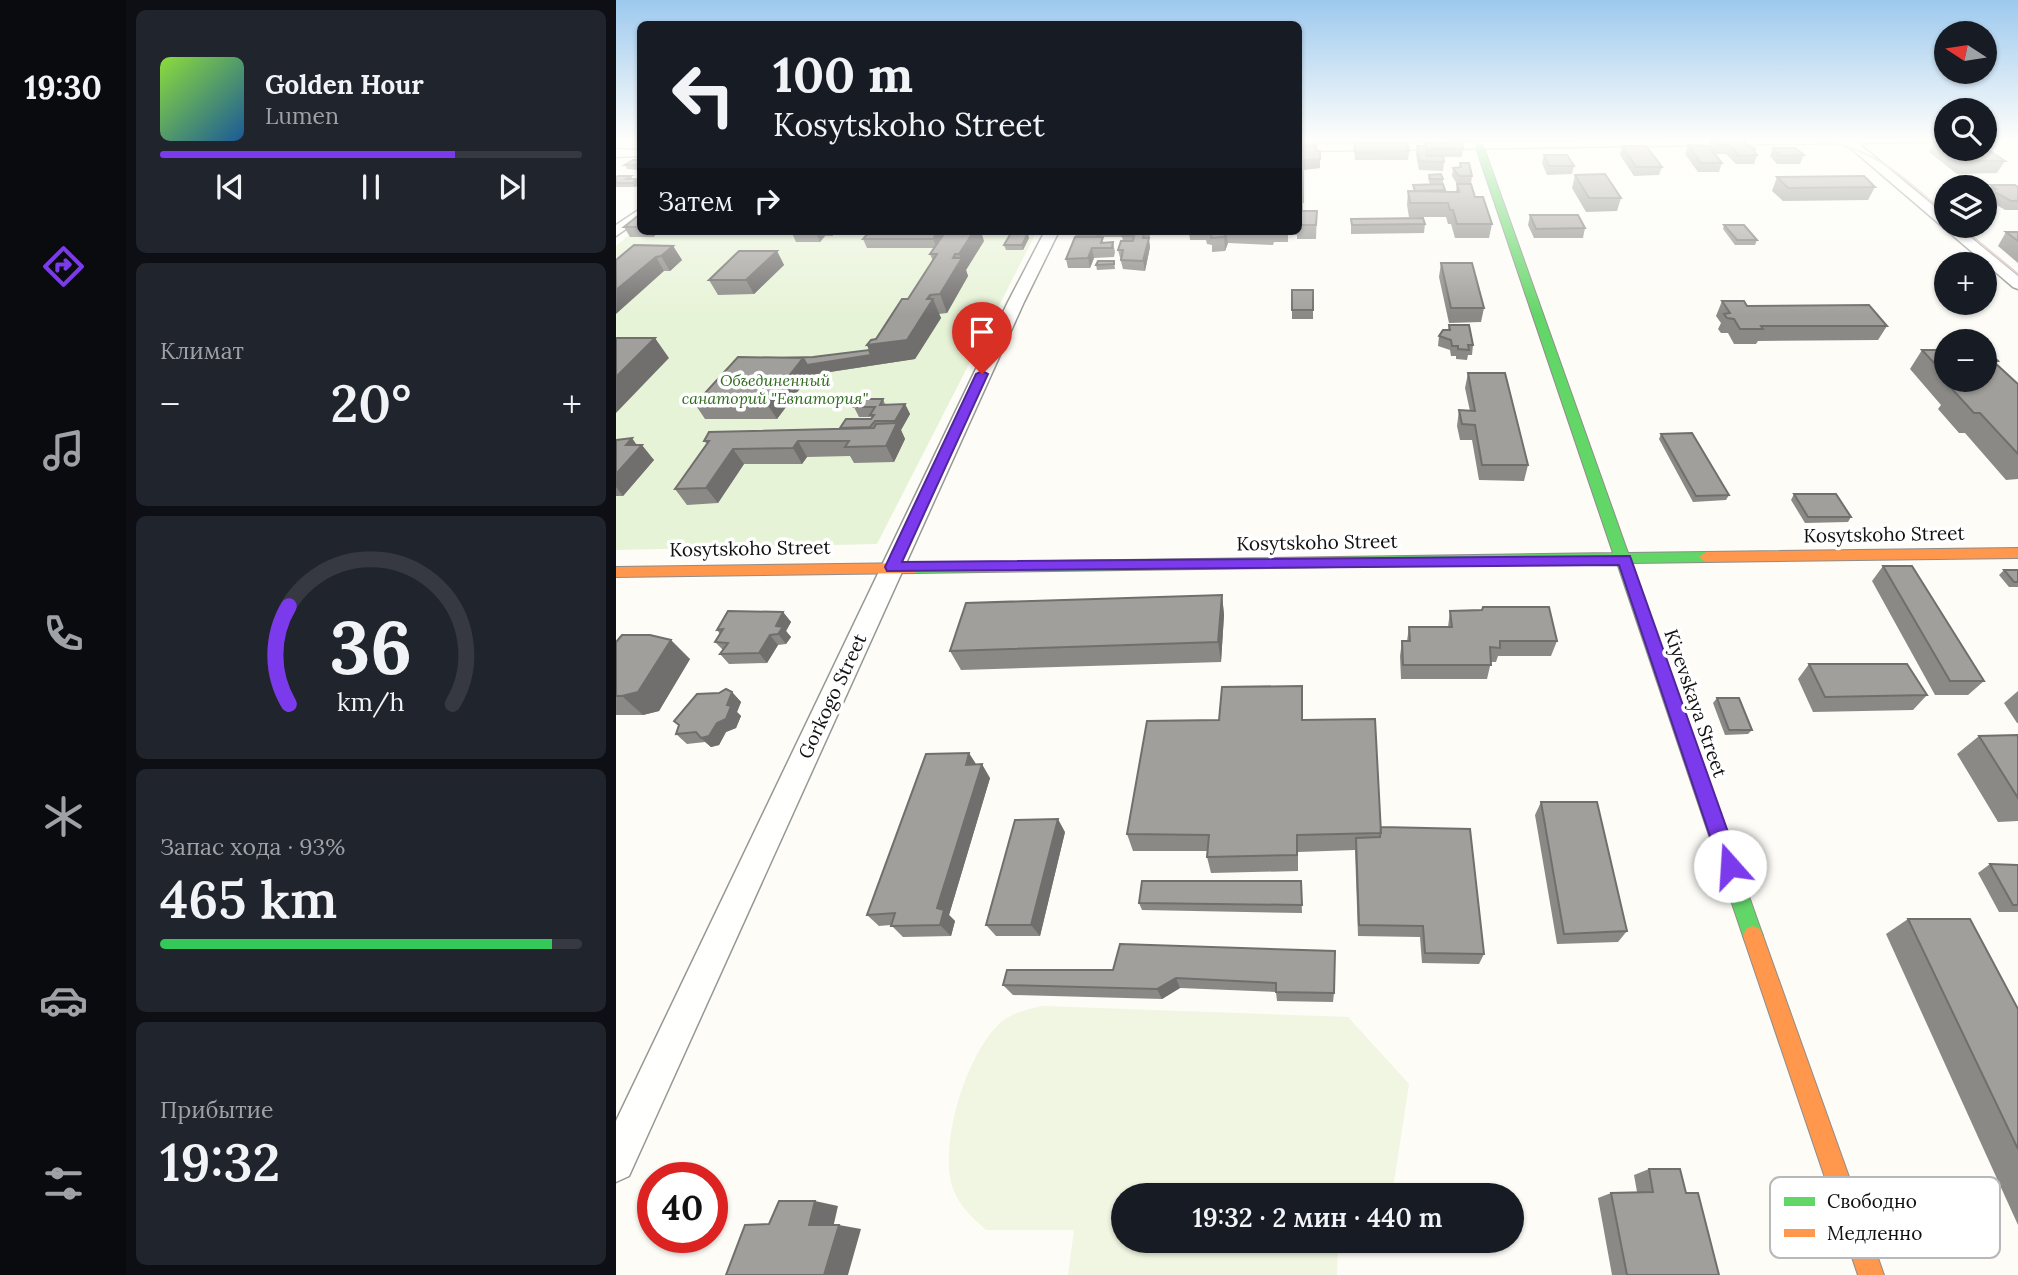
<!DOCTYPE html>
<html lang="ru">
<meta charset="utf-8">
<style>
body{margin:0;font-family:Lora,serif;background:#20242c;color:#f1f3f6;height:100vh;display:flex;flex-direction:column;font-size:26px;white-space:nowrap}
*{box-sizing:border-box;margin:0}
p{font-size:23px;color:#9ea1a6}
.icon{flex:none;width:38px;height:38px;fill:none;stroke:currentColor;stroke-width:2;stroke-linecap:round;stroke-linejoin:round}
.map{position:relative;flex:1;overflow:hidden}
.details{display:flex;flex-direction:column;gap:10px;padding:10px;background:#0d0f14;width:490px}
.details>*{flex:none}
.top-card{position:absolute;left:21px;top:21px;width:665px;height:214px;border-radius:10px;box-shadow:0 2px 5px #0004;background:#171b24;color:#f1f3f6;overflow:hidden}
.needle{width:46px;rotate:282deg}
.fabs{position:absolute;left:1318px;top:21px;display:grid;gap:14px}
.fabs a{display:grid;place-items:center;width:63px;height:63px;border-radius:50%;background:#171b24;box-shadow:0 2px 5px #0004;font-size:35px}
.speed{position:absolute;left:21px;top:1162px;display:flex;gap:14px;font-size:35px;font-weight:700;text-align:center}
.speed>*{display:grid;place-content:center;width:91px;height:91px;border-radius:50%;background:#171b24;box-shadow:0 2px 5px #0004;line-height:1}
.speed .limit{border:10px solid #d22;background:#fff;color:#111}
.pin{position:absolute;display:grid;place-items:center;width:60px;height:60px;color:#fff;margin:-72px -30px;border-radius:50% 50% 50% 0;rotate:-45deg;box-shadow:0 0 7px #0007}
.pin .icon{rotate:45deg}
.me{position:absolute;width:77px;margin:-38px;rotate:341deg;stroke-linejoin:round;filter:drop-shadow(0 0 5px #0008)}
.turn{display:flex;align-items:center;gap:24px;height:147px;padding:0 21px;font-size:32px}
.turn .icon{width:91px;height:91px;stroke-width:2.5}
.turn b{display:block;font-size:49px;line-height:60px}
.then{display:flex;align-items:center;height:66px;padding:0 21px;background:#0003;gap:14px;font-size:26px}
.big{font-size:52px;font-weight:600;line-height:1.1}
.details .card{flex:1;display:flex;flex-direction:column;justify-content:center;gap:10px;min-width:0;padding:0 24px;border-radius:10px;background:#20242c}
.details .dial{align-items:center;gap:0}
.dial svg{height:182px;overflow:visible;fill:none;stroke:#363941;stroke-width:7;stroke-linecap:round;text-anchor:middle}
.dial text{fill:#f1f3f6;stroke:none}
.song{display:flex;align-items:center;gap:21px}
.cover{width:84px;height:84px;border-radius:10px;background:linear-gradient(135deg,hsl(90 70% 55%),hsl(210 70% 35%))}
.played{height:7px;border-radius:4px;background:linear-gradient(90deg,#7c3aed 70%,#363941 70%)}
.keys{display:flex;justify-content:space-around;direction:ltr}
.heat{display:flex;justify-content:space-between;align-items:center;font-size:38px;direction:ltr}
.charge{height:10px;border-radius:5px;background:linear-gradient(90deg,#34c759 93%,#363941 0)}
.trip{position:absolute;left:495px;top:1183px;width:413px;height:70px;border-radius:35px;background:#171b24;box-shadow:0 2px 5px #0004;font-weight:600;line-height:70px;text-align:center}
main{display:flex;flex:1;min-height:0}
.dock{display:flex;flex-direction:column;width:126px;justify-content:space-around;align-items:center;background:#090b0e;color:#9ea1a6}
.dock .icon{width:49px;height:49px}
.dock .active{color:#7c3aed}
.dock b{font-size:32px;color:#f1f3f6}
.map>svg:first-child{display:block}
</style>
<main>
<nav class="dock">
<b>19:30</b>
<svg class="icon active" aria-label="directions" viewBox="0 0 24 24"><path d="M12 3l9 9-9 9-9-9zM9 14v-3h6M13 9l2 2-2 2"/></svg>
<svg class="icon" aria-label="music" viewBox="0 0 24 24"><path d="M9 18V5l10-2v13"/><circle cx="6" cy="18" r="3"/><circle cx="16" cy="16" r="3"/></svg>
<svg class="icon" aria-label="phone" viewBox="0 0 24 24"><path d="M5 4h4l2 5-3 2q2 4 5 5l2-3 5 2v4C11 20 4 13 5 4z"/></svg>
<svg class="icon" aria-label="climate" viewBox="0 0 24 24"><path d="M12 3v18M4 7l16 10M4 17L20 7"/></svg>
<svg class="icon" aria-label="car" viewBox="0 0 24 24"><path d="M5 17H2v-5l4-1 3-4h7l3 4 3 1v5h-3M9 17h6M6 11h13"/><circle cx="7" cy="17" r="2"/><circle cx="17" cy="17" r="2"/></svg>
<svg class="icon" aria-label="filters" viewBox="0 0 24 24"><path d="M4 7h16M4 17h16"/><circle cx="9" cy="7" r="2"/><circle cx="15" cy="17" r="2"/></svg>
</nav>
<section class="details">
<div class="card">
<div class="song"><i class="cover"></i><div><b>Golden Hour</b><p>Lumen</p></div></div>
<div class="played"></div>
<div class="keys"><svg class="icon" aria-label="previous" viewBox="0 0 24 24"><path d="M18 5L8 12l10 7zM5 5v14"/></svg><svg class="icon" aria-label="pause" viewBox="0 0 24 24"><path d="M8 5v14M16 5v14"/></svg><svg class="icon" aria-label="next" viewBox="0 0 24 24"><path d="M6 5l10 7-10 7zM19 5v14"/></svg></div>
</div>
<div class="card"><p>Климат</p>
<div class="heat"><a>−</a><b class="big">20°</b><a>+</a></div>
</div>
<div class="card dial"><svg viewBox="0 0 100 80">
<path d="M14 69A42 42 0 1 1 86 69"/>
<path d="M14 69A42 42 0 0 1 14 26" stroke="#7c3aed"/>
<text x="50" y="56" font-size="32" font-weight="700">36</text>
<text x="50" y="72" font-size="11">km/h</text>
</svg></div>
<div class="card"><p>Запас хода · 93%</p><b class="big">465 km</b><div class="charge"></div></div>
<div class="card"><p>Прибытие</p><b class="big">19:32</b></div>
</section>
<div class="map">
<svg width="1402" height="1275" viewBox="0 0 1402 1275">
<rect width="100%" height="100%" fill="#fdfcf7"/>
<path fill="#e7f3d7" d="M24,226V231H421L261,544L0,550V246Z"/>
<path fill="#f0f6e1" d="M427,1006L732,1017L793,1084L776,1195H508V1241H722L721,1275H452L458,1230H370C357,1218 344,1207 337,1189C322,1146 350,1055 383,1024C394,1013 412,1009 427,1006Z"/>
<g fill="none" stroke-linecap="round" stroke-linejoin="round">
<defs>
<path id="street" d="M1098,138H1330V142L1242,143L1330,216V226H1341L1402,276V289L1397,287L1237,150L1224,143L682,151V143Z
M0,149L24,150V156L0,157Z
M24,209V219L0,236V225Z
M429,231H443L408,302L13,1176L0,1182V1121L392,302Z"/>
<path id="fast" d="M863,143L867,145L1012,553L1090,552L1097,557L1090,562L1015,563L1147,936L1144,943L1137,946L1130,943L1127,936L1001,563L299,573L292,568L299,563L997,553L859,145Z"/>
<path id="slow" d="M1402,548V558L1090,562L1083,557L1090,552Z
M299,563L306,568L299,573L0,577V567Z
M1137,926L1144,929L1147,936L1268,1275H1242L1127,936L1130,929Z"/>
</defs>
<use href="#street" stroke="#979795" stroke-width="3"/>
<use href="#fast" stroke="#8e8d8b" stroke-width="2"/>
<use href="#slow" stroke="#8e8d8b" stroke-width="2"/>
<use href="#street" fill="#fffffe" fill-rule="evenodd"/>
<use href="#fast" fill="#63d668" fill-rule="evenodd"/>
<use href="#slow" fill="#ff974d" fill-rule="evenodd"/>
<path stroke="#d9c6c7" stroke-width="2" d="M1194,138C1258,147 1283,174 1330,214
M682,144L1170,138
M1344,226L1402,274"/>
</g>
<path fill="#8a8986" d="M1095,139L1132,146L1140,149L1138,152L1141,155L1138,164H1120L1110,154H1098L1106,163L1103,172H1082L1069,154L1072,145L1093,147Z
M1319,139H1330V149H1368L1389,161L1381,173L1341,174L1313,152Z
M738,143L793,151L792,160H739Z
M809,143L847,149L846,157H827L828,162L827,171L803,170L800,155L801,146H808Z
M683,146L701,151L704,168L687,170V211H682Z
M1006,146L1046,167L1043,175L1018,176L1004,155Z
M1157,148L1188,155L1184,164H1161L1154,156Z
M928,155L958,166L956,174L931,175L926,163Z
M24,160V170L11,169L9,165Z
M844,163L856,176L855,184L859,197L876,224L873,238H839L835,224H832L830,217H793L791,205L792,191H798L797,185L829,190V192H840L841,184L836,176L837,168L843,167Z
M813,175L827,179V183L814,184L812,179Z
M959,175L1005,198L1001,211L970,212L956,188Z
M15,176L17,179L24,184L19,187H0V177Z
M1161,177L1259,187L1252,200L1167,201L1156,191Z
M1375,185L1402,187V210H1389L1369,198Z
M682,211H701L700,239H681V235H672V242H658L657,245L612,243L609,251L596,252V245L591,244L590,240H574L573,231H682Z
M24,214V231H44L37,237H14L8,227Z
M914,215L969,228L967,238H918L912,225Z
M735,219L809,224L808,233L735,234Z
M1108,225L1141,240L1139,245H1119L1107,229Z
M175,231H221L216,236H209L204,242H180Z
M254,231H324L326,237L368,241L350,270L352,276L331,313L323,314L325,318L299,359L194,375L161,419H89L79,404L166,358L197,357L253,350L251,345L260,339L292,299L317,261L314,254L318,248H251L247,239Z
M460,231H534L533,240L534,247L529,271L507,269L502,250L507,241L506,237H484L488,243L497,242L499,252L498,257L478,258L474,268H452L450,259L460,237L459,234Z
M1390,232H1402V263L1382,246Z
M413,238L407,250H390L388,245Z
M57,246L66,260L54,271H48L0,260Z
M161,251L168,265L138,294L102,295L93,280Z
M498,261L499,269L481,270L480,265Z
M825,263L868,308L865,322L833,323L823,277Z
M676,290H697V319H676Z
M1106,301L1131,306L1271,326L1262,340L1142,341L1140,344H1118L1112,333H1105L1102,329L1105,323L1100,316Z
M833,325L857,345L856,355H852L851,360L840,359V356H835L834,350L822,346L823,336L832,330Z
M1306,350H1330V380H1368L1382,361L1380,364L1402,384V479L1390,480L1349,433H1343L1322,409L1325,405L1294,369Z
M852,373L912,465L908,481L863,480L856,440H844L841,426L843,410L854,411L849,388Z
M267,399L269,404H289L294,414L285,430L289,439L278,462L238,463L234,456L191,457L186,464H128L102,503L71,505L59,489L91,444L88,441L225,429L224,428L255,418V417H243L238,407Z
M1045,434L1113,495L1110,500L1077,502L1043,439Z
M0,440L21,445L38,460L7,496H0Z
M1178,494L1235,517L1232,522L1189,523L1175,500Z
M1267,566L1368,681L1352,695H1319L1256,581Z
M1388,570H1402V587H1393L1383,575Z
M606,595L608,615L605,662L345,670L334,651Z
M834,611L941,641L935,656H882L880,662H875L871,679H785L784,656L786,641H791L793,627H832Z
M167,612L175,622L170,631L175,637L170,644L162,645L151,663L113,664L104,654L107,650L99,642L104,634L101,630Z
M0,642L74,659L43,711L27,715H0Z
M1193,664L1311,695L1297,710L1197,712L1182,679Z
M1402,691V723H1401L1388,703Z
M116,692L125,702L121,712L125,716L120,728L110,732L103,745L95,747L89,742L71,744L60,734L63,726L58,721Z
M1101,698L1136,730L1132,734L1109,735L1097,703Z
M686,720L765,827L868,954L863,964L806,963L804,937L742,936L739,850L682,852V871L595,873L591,857L592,851H517L511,834Z
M1402,735V821L1382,822L1341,754L1363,736Z
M360,764L374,778L333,915L339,921L335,936L287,937L275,925L263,926L251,915Z
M925,802L1011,931L1002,942L941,944L919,815Z
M449,832L424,936H380L370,925Z
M1374,864L1402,865V912H1383L1362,873Z
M685,881L686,913L526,910L523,903Z
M1292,919L1402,1009V1225L1270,934Z
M504,944L718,993L717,1002L661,1001L660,992L564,988L546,999L397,995L387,985L497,970Z
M1033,1169L1070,1193L1103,1275H996L982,1198L995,1193L1021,1192L1018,1175Z"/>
<path fill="#716f6d" d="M704,159V168L687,170V211V170H682V161Z
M22,179L24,184L19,187L16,183Z
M33,231H44L37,237Z
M199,231H207L209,236L204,242Z
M214,231H221L216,236Z
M322,231H324L327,238L321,248L317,239Z
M358,231H365L368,241L350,270L352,276L331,313L324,294L339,254L342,264L345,260L343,254Z
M481,231H483L485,237L482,243L480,233Z
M532,231H534L533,240L534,247L529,271L527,261L533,238Z
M610,231L612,243L609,251L608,237Z
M412,233L413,238L407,250L406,245Z
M57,246L66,260L54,271L45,256Z
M476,248L478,258L474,268L472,258Z
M161,251L168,265L138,294L130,280Z
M40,257L48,271L0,314V290Z
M314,295L316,301L317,299L325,318L299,359L194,375L161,419L151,404L187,358L255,355L251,345L311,299Z
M39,338L53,358L0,413V377Z
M289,404L294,414L285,430L289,439L278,462L270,446L281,424L279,421Z
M16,438L23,448L26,445L38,460L7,496L0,487V474L10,445Z
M182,441L191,457L186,464L177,448Z
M117,449L128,464L102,503L90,488Z
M606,595L608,615L605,662L602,642Z
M167,612L175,622L170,631L175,637L170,644L162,634L160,626Z
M154,635L162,645L151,663L143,653Z
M55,640L74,659L43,711L27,715L6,696Z
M116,692L125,702L121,712L125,716L120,728L110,732L103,745L95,747L85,738L111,705Z
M353,753L362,767L350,765Z
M366,764L374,778L333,915L339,921L335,936L324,925L321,908Z
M442,819L449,832L424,936L415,925Z
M560,978L564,988L546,999L541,989Z
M199,1201L222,1206L217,1228L193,1225Z
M223,1225L245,1229L232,1275H208Z"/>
<path fill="#a19f9c" stroke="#716f6d" stroke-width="2" d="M1124,138L1132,146L1140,149H1136L1141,155L1123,156L1113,145H1101L1095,139Z
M1319,139H1330V147Z
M846,142L847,149H810L811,156H827L828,162L804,161L801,146H810L809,143Z
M738,143H791L793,151L739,152Z
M700,145L701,151H704V159L682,161V153H684L683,146Z
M1072,145L1092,146L1106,163H1085Z
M1006,146H1030L1046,167H1020Z
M1368,147L1389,161H1349L1332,149H1368Z
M1157,148H1179L1188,155L1164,156Z
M928,155H951L958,166H933Z
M17,160H24V165H9Z
M844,163H853L856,176H843L837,168L845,167Z
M682,166H687V202H682Z
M825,174L827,179H814L813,175Z
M989,174L1005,198H973L959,175Z
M2,176H15L10,179H22L16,183H0V177Z
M1248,176L1259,187L1172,188L1161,177Z
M827,184L829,190L799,191L797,185Z
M841,184H855L859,197H867L876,224H841L837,210H834L832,203H794L792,191L843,192Z
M1375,185H1399L1402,187V201H1395L1374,189H1380Z
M682,211H701L700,225H682Z
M24,214V227H8Z
M914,215H962L969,228L920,229Z
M807,218L809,224L736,225L735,219Z
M1108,225H1128L1141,240H1121Z
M254,231H322L317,239H247Z
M330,231H358L343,254H339L337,258H346L324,294L314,295L311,299H317L291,340L251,345L255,340L260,339L286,299H292L321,254H314Z
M460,231H481L480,233L459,234Z
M508,231H532V232H528L527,238H533L527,261L505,260L507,250H502L505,241H517L518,236H506Z
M596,231H610L608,237L595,238Z
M1390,232H1402V241Z
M395,233H412L406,245H388Z
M459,237H487L485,243L497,242L496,248H476L472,258L450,259Z
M18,245L57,246L45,256L40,257L0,290V260Z
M123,251H161L130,280H93Z
M482,261H498V264L480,265Z
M825,263H856L868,308H835Z
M676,290H697V310H676Z
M1106,301H1128L1131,306L1253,305L1271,326H1145L1147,329H1124L1118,319L1111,318L1108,314L1114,313Z
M833,325H853L857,345H852L853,350L842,349V346H836L835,340L823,336L827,330H834Z
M0,338H39L0,377Z
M1368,349L1382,361L1378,362L1402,384V454L1364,413H1358L1336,389H1341L1333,380H1368Z
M253,350L255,355L191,365L187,358H166L197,357Z
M1306,350H1330V376Z
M122,357L187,358L151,404H79Z
M852,373H889L912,465H866L859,425L846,424L843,410L859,411Z
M243,399H267L264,405L289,404L279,421H259L254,427L224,428L230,419H255L258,415H254L259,407H238Z
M281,423L270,446L229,447L233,441H182L177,448L117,449L90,488L59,489L93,441H88L93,432L258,428L260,424Z
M1076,433L1113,495L1080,496L1045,434Z
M16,438L10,445H26L0,474V440Z
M1178,494H1220L1235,517H1192Z
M1267,566H1296L1368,681H1334Z
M1388,570H1402V582H1398Z
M606,595L602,642L334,651L350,603Z
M867,607H933L941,641H884V648L874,647L875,665H787L786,641H794L793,627H836L834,611L866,610Z
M112,611L167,612L160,626L167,627L162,634L154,635L143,653L104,654L112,643L99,642L107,629L101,630Z
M6,635H34L55,640L22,692L6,696H0V642Z
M1193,664H1291L1311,695L1209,697Z
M686,686V720L759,719L765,833L681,835V855L591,857L593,835L511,834L531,721L603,720L606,687Z
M110,689L116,692L111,705L115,706L110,719L101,723L93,736L85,738L80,732L60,734L63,725L58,721L81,694L103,693Z
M1101,698H1123L1136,730H1113Z
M1402,735V798L1363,736Z
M353,753L350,765L366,764L321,908L328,910L324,925L275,926L279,913L251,915L310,754Z
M925,802H981L1011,931L948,934Z
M442,819L415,925H370L399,820Z
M765,827L854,829L868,954L809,953L807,926L743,925L740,838L764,837Z
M1374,864L1402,865V905H1397Z
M526,881H685L686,905L523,903Z
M1292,919H1354L1402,1009V1149Z
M504,944L719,951L718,993L660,992V983L560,978L541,989L387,985L391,970H497Z
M1033,1169H1064L1070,1193H1082L1103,1275H1011L995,1193L1037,1192Z
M163,1201H199L193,1225H223L208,1275H110L129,1225L153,1224Z"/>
<linearGradient id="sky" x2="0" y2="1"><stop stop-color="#9dc9ee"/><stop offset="0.44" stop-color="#fefefb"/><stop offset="1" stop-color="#fefefb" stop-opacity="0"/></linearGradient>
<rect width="1402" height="316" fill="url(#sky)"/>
<path fill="#7c3aed" stroke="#51269a" stroke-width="2" d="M366,371L372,374L286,562L1014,556L1124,866L1121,873L1114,875L1107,873L1104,866L1003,565L271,571L269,567L360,374Z"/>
<g text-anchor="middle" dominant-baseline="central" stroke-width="7" stroke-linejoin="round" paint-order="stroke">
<g font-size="16" font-style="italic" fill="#2f6b1f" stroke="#fff">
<text x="159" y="380">Объединенный<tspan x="159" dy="18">санаторий "Евпатория"</tspan></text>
</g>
<g font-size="19" fill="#111" stroke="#fff">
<text transform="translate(1268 534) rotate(-1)">Kosytskoho Street</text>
<text transform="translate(701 542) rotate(-1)">Kosytskoho Street</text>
<text transform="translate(134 548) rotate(-1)">Kosytskoho Street</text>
<text transform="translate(216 696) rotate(-65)">Gorkogo Street</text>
<text transform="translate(1080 703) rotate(71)">Kiyevskaya Street</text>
</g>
</g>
<rect x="1154" y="1177" width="230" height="81" rx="10" fill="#fff" stroke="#b8b8b8" stroke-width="2"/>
<rect x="1168" y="1197" width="31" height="9" fill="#63d668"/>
<rect x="1168" y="1229" width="31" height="8" fill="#ff974d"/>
<g font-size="19" fill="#111">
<text x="1211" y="1208">Свободно</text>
<text x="1211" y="1240">Медленно</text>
</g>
</svg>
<div class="fabs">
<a><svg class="needle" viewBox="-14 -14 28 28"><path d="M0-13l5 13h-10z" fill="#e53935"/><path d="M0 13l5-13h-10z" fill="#9ea1a6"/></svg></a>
<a><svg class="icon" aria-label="search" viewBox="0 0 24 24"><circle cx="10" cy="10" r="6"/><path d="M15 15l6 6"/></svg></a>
<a><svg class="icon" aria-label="layers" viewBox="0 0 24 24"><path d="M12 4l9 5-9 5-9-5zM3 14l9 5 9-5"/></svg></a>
<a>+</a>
<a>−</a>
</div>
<div class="speed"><div class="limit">40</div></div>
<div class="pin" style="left:366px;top:374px;background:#d93025"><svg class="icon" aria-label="arrive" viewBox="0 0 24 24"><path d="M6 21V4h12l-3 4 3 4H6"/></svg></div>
<svg class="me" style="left:1114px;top:866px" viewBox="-20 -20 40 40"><circle r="19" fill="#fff"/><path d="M0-13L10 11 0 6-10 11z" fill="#7c3aed"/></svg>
<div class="trip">19:32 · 2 мин · 440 m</div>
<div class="top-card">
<div class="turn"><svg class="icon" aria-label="left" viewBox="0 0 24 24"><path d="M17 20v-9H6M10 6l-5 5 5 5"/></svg><div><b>100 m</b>Kosytskoho Street</div></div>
<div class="then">Затем<svg class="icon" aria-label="right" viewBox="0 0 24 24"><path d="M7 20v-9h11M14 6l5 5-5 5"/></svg></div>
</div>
</div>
</main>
